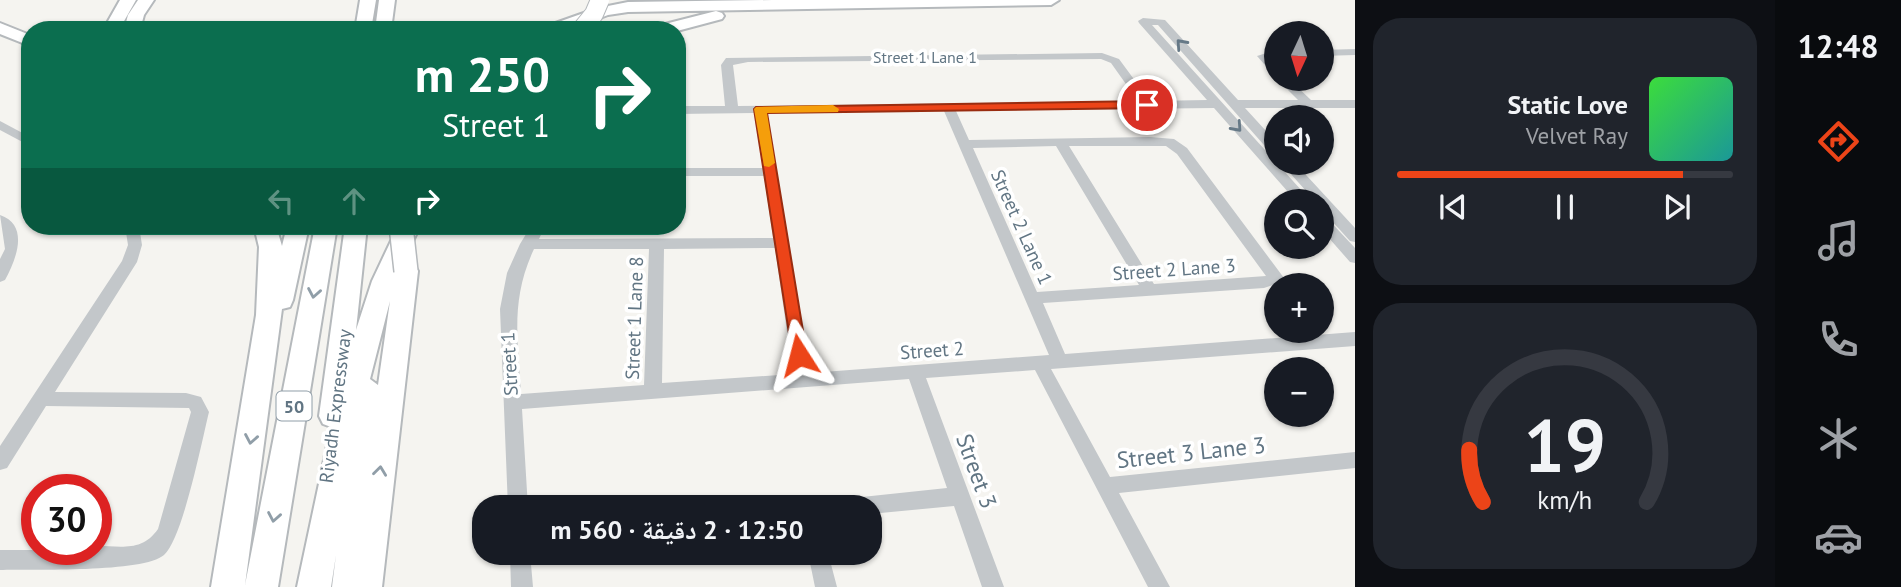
<!DOCTYPE html>
<html lang="ar">
<meta charset="utf-8">
<style>
body{margin:0;font-family:"PT Sans","Noto Naskh Arabic",sans-serif;background:#20242c;color:#f1f3f6;direction:rtl;height:100vh;display:flex;flex-direction:column;font-size:26px;white-space:nowrap}
*{box-sizing:border-box;margin:0}
p{font-size:23px;color:#9ea1a6}
.icon{flex:none;width:38px;height:38px;fill:none;stroke:currentColor;stroke-width:2;stroke-linecap:round;stroke-linejoin:round}
.map{position:relative;flex:1;overflow:hidden;direction:ltr}
.panel{display:flex;flex-direction:column;gap:18px;padding:18px;background:#0d0f14;width:420px}
.panel>*{flex:none}
.top-card{position:absolute;left:21px;top:21px;width:665px;height:214px;border-radius:28px;box-shadow:0 2px 5px #0004;direction:rtl;background:#0b6e4f;color:#fff;overflow:hidden}
.needle{width:46px;rotate:184deg}
.buttons{position:absolute;left:1264px;top:21px;display:grid;gap:14px}
.buttons a{display:grid;place-items:center;width:70px;height:70px;border-radius:50%;background:#171b24;box-shadow:0 2px 5px #0004;font-size:35px}
.speed{position:absolute;left:21px;top:474px;display:flex;gap:14px;font-size:35px;font-weight:700;text-align:center}
.speed>*{display:grid;place-content:center;width:91px;height:91px;border-radius:50%;background:#171b24;box-shadow:0 2px 5px #0004;line-height:1}
.speed .limit{border:10px solid #d22;background:#fff;color:#111}
.pin{position:absolute;display:grid;place-items:center;width:60px;height:60px;color:#fff;margin:-30px;border:4px solid #fff;border-radius:50%;box-shadow:0 2px 7px #0007}
.me{position:absolute;width:77px;margin:-38px;rotate:351deg;stroke-linejoin:round;filter:drop-shadow(0 0 5px #0008)}
.turn{display:flex;align-items:center;gap:24px;height:147px;padding:0 21px;font-size:32px}
.turn .icon{width:91px;height:91px;stroke-width:2.5}
.turn b{display:block;font-size:49px;line-height:60px}
.lanes{display:flex;align-items:center;height:66px;padding:0 21px;background:#0003;justify-content:center;gap:35px;direction:ltr}
.lanes .off{opacity:.35}
.panel .card{flex:1;display:flex;flex-direction:column;justify-content:center;gap:10px;min-width:0;padding:0 24px;border-radius:28px;background:#20242c}
.panel .dial{align-items:center;gap:0}
.dial svg{height:182px;overflow:visible;fill:none;stroke:#363941;stroke-width:7;stroke-linecap:round;text-anchor:middle}
.dial text{fill:#f1f3f6;stroke:none}
.song{display:flex;align-items:center;gap:21px}
.cover{width:84px;height:84px;border-radius:10px;background:linear-gradient(135deg,hsl(120 70% 55%),hsl(180 70% 35%))}
.played{height:7px;border-radius:4px;background:linear-gradient(90deg,#ec4418 85%,#363941 85%)}
.keys{display:flex;justify-content:space-around;direction:ltr}
.trip{position:absolute;left:472px;top:495px;width:410px;height:70px;border-radius:28px;background:#171b24;box-shadow:0 2px 5px #0004;font-weight:800;line-height:70px;text-align:center;direction:rtl}
main{display:flex;flex:1;min-height:0}
.dock{display:flex;flex-direction:column;width:126px;justify-content:space-around;align-items:center;background:#090b0e;color:#9ea1a6}
.dock .icon{width:49px;height:49px}
.dock .on{color:#ec4418}
.dock b{font-size:32px;color:#f1f3f6}
.map>svg:first-child{display:block}
</style>
<main>
<nav class="dock">
<b>12:48</b>
<svg class="icon on" aria-label="directions" viewBox="0 0 24 24"><path d="M12 3l9 9-9 9-9-9zM9 14v-3h6M13 9l2 2-2 2"/></svg>
<svg class="icon" aria-label="music" viewBox="0 0 24 24"><path d="M9 18V5l10-2v13"/><circle cx="6" cy="18" r="3"/><circle cx="16" cy="16" r="3"/></svg>
<svg class="icon" aria-label="phone" viewBox="0 0 24 24"><path d="M5 4h4l2 5-3 2q2 4 5 5l2-3 5 2v4C11 20 4 13 5 4z"/></svg>
<svg class="icon" aria-label="climate" viewBox="0 0 24 24"><path d="M12 3v18M4 7l16 10M4 17L20 7"/></svg>
<svg class="icon" aria-label="car" viewBox="0 0 24 24"><path d="M5 17H2v-5l4-1 3-4h7l3 4 3 1v5h-3M9 17h6M6 11h13"/><circle cx="7" cy="17" r="2"/><circle cx="17" cy="17" r="2"/></svg>
</nav>
<section class="panel">
<div class="card">
<div class="song"><i class="cover"></i><div><b>Static Love</b><p>Velvet Ray</p></div></div>
<div class="played"></div>
<div class="keys"><svg class="icon" aria-label="previous" viewBox="0 0 24 24"><path d="M18 5L8 12l10 7zM5 5v14"/></svg><svg class="icon" aria-label="pause" viewBox="0 0 24 24"><path d="M8 5v14M16 5v14"/></svg><svg class="icon" aria-label="next" viewBox="0 0 24 24"><path d="M6 5l10 7-10 7zM19 5v14"/></svg></div>
</div>
<div class="card dial"><svg viewBox="0 0 100 80">
<path d="M14 69A42 42 0 1 1 86 69"/>
<path d="M14 69A42 42 0 0 1 8 46" stroke="#ec4418"/>
<text x="50" y="56" font-size="32" font-weight="700">19</text>
<text x="50" y="72" font-size="11">km/h</text>
</svg></div>
</section>
<div class="map">
<svg width="1355" height="587" viewBox="0 0 1355 587">
<rect width="100%" height="100%" fill="#f5f4f0"/>
<g fill="none" stroke-linecap="round" stroke-linejoin="round">
<defs>
<path id="highway" d="M120,0H136L119,30H103Z
M138,0H154L144,15L140,30H124L128,15Z
M360,0H376L371,30H355Z
M379,0H395L391,30H375Z
M773,0H1059L1051,5L628,12L608,15L569,30H545L547,26L598,8L628,2Z
M716,11L722,13L724,16L722,19L677,31L655,30L657,26Z
M0,23L30,35V46L0,34Z
M254,226H276L282,246L287,226H309L293,300L290,307L282,309L245,585L315,226H337L278,587H211L256,315L259,247Z
M345,226H367L356,330L372,281L398,226H420L403,263L414,265L418,271L382,587H332L336,555L331,587H297L331,427L323,424L319,416ZM390,301L378,385L370,379Z"/>
</defs>
<use href="#highway" stroke="#b5b9bc" stroke-width="4"/>
<path fill="#c3c7ca" fill-rule="evenodd" d="M1143,18L1165,20L1238,100H1298L1277,79H1289L1311,100H1355V108H1245L1276,142V154L1271,153L1158,25H1152L1311,201H1296L1214,108L956,111L969,140L1150,137L1174,139L1187,148L1284,278L1281,282L1264,288L1043,303L1065,354L1355,332V346L1051,369L1110,477L1355,452V468L1119,493L1170,587H1148L1035,370L926,378L1004,587H982L954,506L870,514V508H833L836,501L843,499L947,488L909,379L522,409L528,508H508L500,309L507,273L520,244L531,226H545L539,239L773,238L764,176H677V168H763L754,113L677,114V106H725L721,65L726,58L1102,53L1119,59L1150,101L1207,100L1139,23L1138,21ZM1101,59L1111,63L1138,101L738,106L733,65L748,62ZM944,111L1049,355L810,373L767,113ZM1056,146L1139,285L1037,292L973,148ZM1069,146H1166L1177,154L1266,276L1154,284ZM775,248L793,374L662,383L664,249ZM534,249H649L644,385L521,394C518,340 510,300 534,249Z
M1355,49V55L1321,56V50Z
M1276,50V56L1270,58L1276,64V74L1272,73L1257,56Z
M0,121L30,137V146L0,130Z
M1281,163H1295L1355,228V242L1350,241L1321,209V201H1315Z
M0,215C30,225 16,260 5,280L0,282V259L5,249Z
M1321,215L1326,217L1355,248V263L1350,262L1321,229Z
M125,226H139L142,245L137,262L55,392L186,393L201,397L209,412C202,440 183,538 164,555C144,573 31,569 0,570V550H96V546C122,546 142,552 158,529L191,412L189,408L46,406L7,468L0,470V446L122,261L128,245Z
M510,553H530L533,587H511Z
M808,553H828L837,587H815Z"/>
<use href="#highway" fill="#fff" fill-rule="evenodd"/>
<defs>
<path id="highway-bridge-far1" d="M581,30L594,14L600,0"/>
<path id="highway-bridge" d="M401,226L406,271"/>
</defs>
<use href="#highway-bridge-far1" stroke="#b5b9bc" stroke-width="20" stroke-linecap="butt"/>
<use href="#highway-bridge" stroke="#b5b9bc" stroke-width="26" stroke-linecap="butt"/>
<use href="#highway-bridge-far1" stroke="#fff" stroke-width="18"/>
<use href="#highway-bridge" stroke="#fff" stroke-width="23"/>
</g>
<defs><path id="oneway-chevron" d="M-2-3.5L2.5 0L-2 3.5" fill="none" stroke-width="1.6" stroke-linecap="round" stroke-linejoin="round" transform="scale(1.75)"/></defs>
<g stroke="#667987">
<use href="#oneway-chevron" transform="translate(1181 44) rotate(-132)"/>
<use href="#oneway-chevron" transform="translate(1237 127) rotate(48)"/>
</g>
<g stroke="#909ea8">
<use href="#oneway-chevron" transform="translate(314 293) rotate(100)"/>
<use href="#oneway-chevron" transform="translate(251 439) rotate(100)"/>
<use href="#oneway-chevron" transform="translate(380 471) rotate(-83)"/>
<use href="#oneway-chevron" transform="translate(274 517) rotate(100)"/>
</g>
<path fill="#ec4418" stroke="#992c10" stroke-width="2" d="M1147,101L1151,103V108L767,113L807,355L805,359H793L754,109L756,107Z"/>
<path fill="#f59e0b" d="M833,105L839,109L838,112L767,113L775,163L769,167L764,166L754,109L756,107Z"/>
<g text-anchor="middle" dominant-baseline="central" stroke-width="7" stroke-linejoin="round" paint-order="stroke">
<g font-size="16" fill="#617583" stroke="#fff">
<text x="925" y="57">Street 1 Lane 1</text>
</g>
<rect fill="#fff" stroke="#909ea8" stroke-width="2" x="276.5" y="391.5" width="35" height="29" rx="5"/>
<g font-size="18" font-weight="bold" fill="#617583">
<text x="294" y="406">50</text>
</g>
<g font-size="19" fill="#617583" stroke="#fff">
<text transform="translate(1022 227) rotate(66)">Street 2 Lane 1</text>
<text transform="translate(1174 269) rotate(-4)">Street 2 Lane 3</text>
<text transform="translate(634 318) rotate(-88)">Street 1 Lane 8</text>
<text transform="translate(932 350) rotate(-4)">Street 2</text>
<text transform="translate(509 364) rotate(-93)">Street 1</text>
<text transform="translate(335 406) rotate(-83)">Riyadh Expressway</text>
</g>
<g font-size="23" fill="#617583" stroke="#fff">
<text transform="translate(1191 452) rotate(-6)">Street 3 Lane 3</text>
<text transform="translate(977 471) rotate(70)">Street 3</text>
</g>
</g>
</svg>
<div class="buttons">
<a><svg class="needle" viewBox="-14 -14 28 28"><path d="M0-13l5 13h-10z" fill="#e53935"/><path d="M0 13l5-13h-10z" fill="#9ea1a6"/></svg></a>
<a><svg class="icon" aria-label="sound" viewBox="0 0 24 24"><path d="M4 9h4l5-4v14l-5-4H4zM17 9q2 3 0 6"/></svg></a>
<a><svg class="icon" aria-label="search" viewBox="0 0 24 24"><circle cx="10" cy="10" r="6"/><path d="M15 15l6 6"/></svg></a>
<a>+</a>
<a>−</a>
</div>
<div class="speed"><div class="limit">30</div></div>
<div class="pin" style="left:1147px;top:105px;background:#d93025"><svg class="icon" aria-label="arrive" viewBox="0 0 24 24"><path d="M6 21V4h12l-3 4 3 4H6"/></svg></div>
<svg class="me" style="left:799px;top:355px" viewBox="-20 -20 40 40"><path d="M0-17L14 15 0 8-14 15z" fill="#ec4418" stroke="#fff" stroke-width="4"/></svg>
<div class="trip">12:50 · 2 دقيقة · 560 m</div>
<div class="top-card">
<div class="turn"><svg class="icon" aria-label="right" viewBox="0 0 24 24"><path d="M7 20v-9h11M14 6l5 5-5 5"/></svg><div><b>250 m</b>Street 1</div></div>
<div class="lanes"><svg class="icon off" aria-label="left" viewBox="0 0 24 24"><path d="M17 20v-9H6M10 6l-5 5 5 5"/></svg><svg class="icon off" aria-label="ahead" viewBox="0 0 24 24"><path d="M12 20V5M6 11l6-6 6 6"/></svg><svg class="icon" aria-label="right" viewBox="0 0 24 24"><path d="M7 20v-9h11M14 6l5 5-5 5"/></svg></div>
</div>
</div>
</main>
